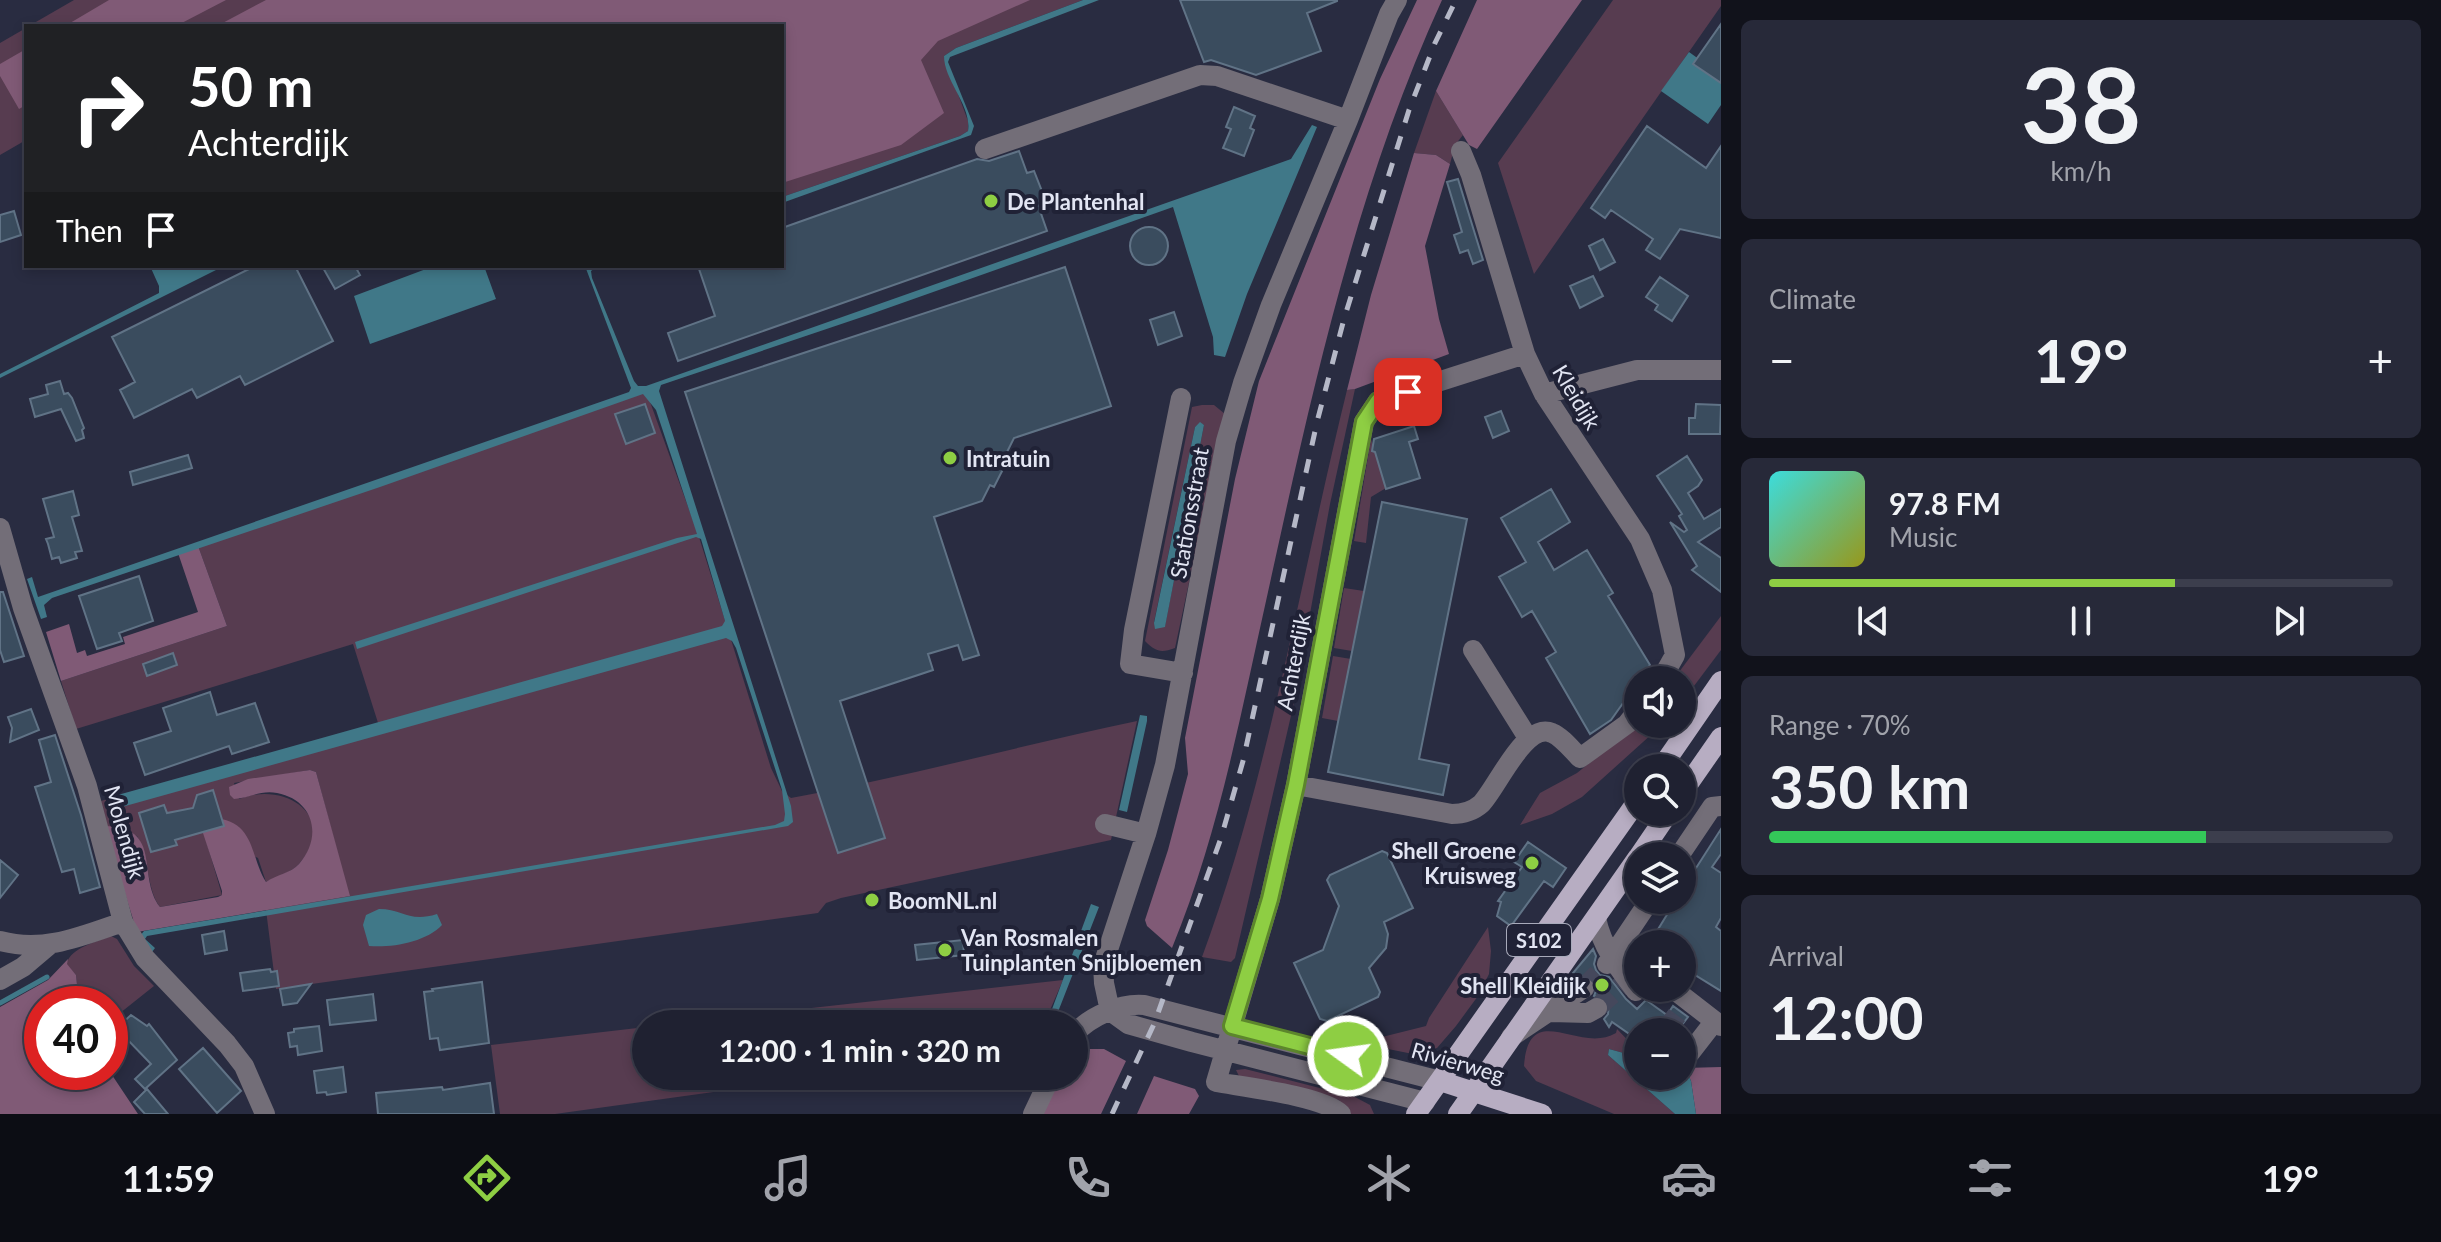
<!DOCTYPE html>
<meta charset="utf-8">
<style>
body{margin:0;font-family:Lato,sans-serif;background:#272939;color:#f1f3f6;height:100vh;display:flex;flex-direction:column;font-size:30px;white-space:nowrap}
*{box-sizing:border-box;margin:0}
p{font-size:26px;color:#a1a3ab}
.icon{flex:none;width:44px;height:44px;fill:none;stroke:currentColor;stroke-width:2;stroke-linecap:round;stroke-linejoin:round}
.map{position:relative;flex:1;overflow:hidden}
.sheet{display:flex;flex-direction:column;gap:20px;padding:20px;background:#11121b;width:720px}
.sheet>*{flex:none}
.banner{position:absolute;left:24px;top:24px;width:760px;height:244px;border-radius:0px;box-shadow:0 4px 12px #0003,0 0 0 2px #3c3e4d;background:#202124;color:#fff;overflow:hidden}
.fabs{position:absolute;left:1624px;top:666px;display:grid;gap:16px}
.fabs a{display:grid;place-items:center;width:72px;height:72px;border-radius:50%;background:#1f2131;box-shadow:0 4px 12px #0003,0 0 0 2px #3c3e4d;font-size:40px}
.speed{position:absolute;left:24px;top:986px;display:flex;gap:16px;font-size:40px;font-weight:700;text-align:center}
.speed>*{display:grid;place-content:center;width:104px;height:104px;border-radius:50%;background:#1f2131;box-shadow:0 4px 12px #0003,0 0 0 2px #3c3e4d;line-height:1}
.speed .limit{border:12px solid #d22;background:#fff;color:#111}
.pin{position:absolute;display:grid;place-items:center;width:68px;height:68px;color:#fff;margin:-34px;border-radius:16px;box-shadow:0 4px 12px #0006}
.me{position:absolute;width:88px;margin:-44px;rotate:284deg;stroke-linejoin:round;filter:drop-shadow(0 0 6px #0008)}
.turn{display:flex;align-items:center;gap:28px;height:168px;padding:0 32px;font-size:36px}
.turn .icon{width:104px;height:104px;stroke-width:2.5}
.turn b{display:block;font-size:56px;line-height:68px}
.then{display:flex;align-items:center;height:76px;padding:0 32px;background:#0003;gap:16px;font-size:30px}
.big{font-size:60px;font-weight:700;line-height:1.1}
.sheet .widget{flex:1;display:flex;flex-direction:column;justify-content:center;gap:12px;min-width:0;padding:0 28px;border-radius:12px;background:#272939}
.sheet .dial{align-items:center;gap:0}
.dial b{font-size:104px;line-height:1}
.song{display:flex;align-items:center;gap:24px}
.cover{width:96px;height:96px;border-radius:12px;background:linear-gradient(135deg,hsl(180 70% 55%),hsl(60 70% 35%))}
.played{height:8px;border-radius:4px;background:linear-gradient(90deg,#8ece43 65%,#3c3e4d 65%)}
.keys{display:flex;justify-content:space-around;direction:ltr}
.heat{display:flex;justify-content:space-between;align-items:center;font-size:44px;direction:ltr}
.charge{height:12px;border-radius:6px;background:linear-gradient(90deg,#34c759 70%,#3c3e4d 0)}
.trip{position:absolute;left:632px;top:1010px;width:456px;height:80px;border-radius:40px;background:#1f2131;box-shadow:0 4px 12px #0003,0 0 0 2px #3c3e4d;font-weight:700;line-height:80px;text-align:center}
.menu{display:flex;height:128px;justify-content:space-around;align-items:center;background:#0c0d14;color:#a1a3ab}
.menu .icon{width:56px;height:56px}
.menu .current{color:#8ece43}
.menu b{font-size:36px;color:#f1f3f6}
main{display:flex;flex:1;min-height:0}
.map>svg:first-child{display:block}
</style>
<main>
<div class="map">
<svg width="1721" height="1114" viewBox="0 0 1721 1114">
<rect width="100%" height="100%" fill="#292c41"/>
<path fill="#573c50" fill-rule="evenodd" d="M74,0H1083L956,48L944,56L968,121V131L960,136L782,197V26H29Z
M1613,0H1721V6L1534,274L1498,163Z
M26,28V140L0,155V43Z
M1436,91L1463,135L1455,145L1450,164L1436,155L1414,153Z
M645,388L699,537L771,768L782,791L791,798C907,777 1022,745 1137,721L1111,840L841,898L826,903L818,913L276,989L266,910L349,896L316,772L310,770L234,783L239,799C286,780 340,818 299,864C292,872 276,877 266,882L258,858L203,830L222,895L160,907C146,888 150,858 137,836L104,826L97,802L379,726L353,644L76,729L61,681L227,626L197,543Z
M1355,389L1330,504L1293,707L1235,958L1231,962L1202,957C1270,773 1300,580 1347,390Z
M1202,405H1214L1225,414L1175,648C1161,653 1156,652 1145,641L1192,407ZM1200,423L1204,425L1165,626L1154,622L1195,427Z
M1371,439L1386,488L1371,497L1366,543L1354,541Z
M1344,588L1364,591L1352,651L1334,648Z
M1721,616V650L1682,702V680H1673Z
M1333,656L1351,659L1338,721L1322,718Z
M1638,724H1663L1582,797L1552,814L1520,825L1540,793L1577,773Z
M1488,927L1491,951L1489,974L1478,996L1456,1026L1437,1048L1413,1054L1358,1043L1426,1026L1429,1018Z
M111,936L117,939L134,966L154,986L110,1021V1004H79L76,975L66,964C72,947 96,942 111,936Z
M1063,980L1044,1024H668Z
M646,1027V1076H830L555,1114H500L491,1045Z
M1617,1029L1638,1051V1057L1609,1049L1608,1055L1675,1114H1614L1536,1081L1524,1066C1529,998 1579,1055 1616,1033Z
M1245,1069L1355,1097L1370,1105L1374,1114H1349L1339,1100L1239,1076L1236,1070Z"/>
<path fill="#805a76" d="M109,0H226L176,26H65Z
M266,0H1030L938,41L921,60L944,113L901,145L782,183V26H217Z
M1417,0H1442C1356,188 1312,391 1268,592C1241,712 1219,834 1172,948L1147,926L1145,920L1168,850L1188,774L1185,738L1235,479L1259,381L1380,79Z
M1477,0H1582L1477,149L1469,145L1436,91Z
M26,49V105L19,109L0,76V64Z
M1414,153L1436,155L1450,164L1425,246L1439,319L1449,354L1355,389L1347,390L1371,295Z
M197,543L227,626L61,681L46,632L69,624L77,653L85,650L87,656L125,644L123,637L198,612L177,550Z
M310,770L316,772L350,896L137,932L104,826C164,827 136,875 160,907L218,897L222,895V891L202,830L217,818C256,824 250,857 266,882C276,875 291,873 299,864C323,837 314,800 277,793C260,790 249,798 234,799L230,795L229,787L248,779Z
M68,959L67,964L76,975L79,1004H42V1072H110L138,1114H0V1007L48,980Z
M1087,1049H1104L1126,1061L1101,1114H1042L1062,1076H1074L1075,1055Z
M1721,1067V1114H1696L1691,1081L1685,1068Z
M1154,1076L1195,1089L1199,1096L1189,1114H1137Z"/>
<path fill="#407888" d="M1083,0H1099L950,57L948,62L974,126L971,135L782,203V197L960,136L968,131C972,106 944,81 944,56L956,48Z
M1689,52L1721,75V105L1708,124L1661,91Z
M1312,125L1317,127L1247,294L1225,357L1214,355L1213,337L1173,207L871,314L661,385L659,391L791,806L793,822L788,826L147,936L145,939L155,948L152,952L140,936L144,931L775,825L784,821L785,814L782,790L736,648L732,641L726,638L111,810L107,798L722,626L725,621L701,539L696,537L357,649L355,642L677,538L697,534L656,410L643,394L380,487L52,598L44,605L47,617L41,619L27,579L32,577L38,597L629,392L631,388L585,266H598L591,271L592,278L634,381L638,386H646L1291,159Z
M150,266L186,269L194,266H224L0,378V374L159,293V286Z
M434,266H484L496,299L370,344L354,296Z
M1200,422L1204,425L1165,627L1155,629L1154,623L1195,427Z
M1140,715L1147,716V721L1127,812L1119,810Z
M1091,904L1099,907L1056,1017L1052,1020H1048Z
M379,909C403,909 409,923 437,914L442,925C426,942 392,948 369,946L363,925L366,915Z
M1609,1049L1638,1057V1076H1682V1067L1685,1068L1691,1081L1696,1114H1675L1608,1055Z"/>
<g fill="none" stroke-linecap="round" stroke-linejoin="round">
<path stroke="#407888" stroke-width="5" d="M0,1003L47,977"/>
</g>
<path fill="#3a4c5e" stroke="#607386" stroke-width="2" d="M1180,0H1337V1L1307,13L1321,51L1256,75L1211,60L1204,62Z
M1721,24V83L1693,64Z
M1234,107L1255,116L1250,128L1254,130L1244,156L1223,148L1231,129L1226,127Z
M1647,126L1706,168L1721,146V238L1680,229L1660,259L1646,250L1653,239L1611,210L1605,218L1591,208Z
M1019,151L1027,173L1034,171L1045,199L1037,202L1047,231L678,361L668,333L715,316L698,266H782V228L977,159L989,161Z
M1458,179L1483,260L1473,264L1468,250L1460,253L1454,235L1462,232L1447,182Z
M14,211L21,235L0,242V215Z
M1130 246a19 19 0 1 1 38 0a19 19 0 1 1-38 0Z
M1603,239L1615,262L1600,270L1589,246Z
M255,266H295L333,341L245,385L240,376L197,398L192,389L134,418L120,390L135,382L112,337Z
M322,266H355L360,275L335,289Z
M1065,267L1111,406L1014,438L1003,460L1007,462L1000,475L994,487L990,485L982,501L934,517L979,655L963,660L958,645L928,654L933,670L840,701L885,838L838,853L685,392Z
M1593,276L1603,296L1580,308L1570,286Z
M1660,277L1688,296L1672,321L1655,310L1658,305L1646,297Z
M1174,312L1182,336L1158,345L1150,320Z
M60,381L64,394L68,393L72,398L84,428L82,430L84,438L76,441L61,409L35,417L30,399L48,394L46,385Z
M645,404L655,433L626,444L615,414Z
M1696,404L1721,405L1720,434H1689V418H1695Z
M1501,411L1509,431L1493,438L1485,417Z
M1414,426L1418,439L1409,442L1420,478L1386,489L1375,452L1372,451L1374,439Z
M188,455L192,468L133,485L130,472Z
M1687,456L1702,480L1698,486L1688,493L1704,519L1721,509V527L1698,542L1721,558V592L1692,570L1697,566L1670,522L1684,532L1687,530L1679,516L1682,514L1657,476Z
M1551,489L1570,522L1538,542L1554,570L1587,550L1613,593L1608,596L1650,665L1611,720L1590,734L1546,658L1556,652L1532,611L1522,617L1499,577L1526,562L1501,518Z
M73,491L79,515L72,517L82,551L75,552L77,558L61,563L59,557L52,559L48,544L46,539L54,537L43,499Z
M1382,502L1467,519L1419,759L1449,765L1443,795L1328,772Z
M139,576L153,621L119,633L122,641L97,649L79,596Z
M0,592H3L24,656L4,662L0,650Z
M173,653L177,665L147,676L143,664Z
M210,692L217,715L255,703L269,742L232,754L229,746L145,775L134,743L171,731L163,708Z
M31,709L39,730L10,742L12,728L8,717Z
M55,735L81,815L100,887L80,893L74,869L62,872L35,787L51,782L39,740Z
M213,790L224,826L175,840L177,845L151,852L139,813L164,805L167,813L193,808L197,795Z
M1721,829V854L1712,867L1721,873V918L1716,927L1721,931V991L1682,967V944H1649L1676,900H1682V890Z
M1528,842L1566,868L1553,887L1544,881L1511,926L1497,916L1501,902L1498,901L1522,867L1514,862Z
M1382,851L1387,853L1413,908L1384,922L1388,934L1386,948L1369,968L1380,992L1378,997L1327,1021L1320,1019L1294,963L1323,950L1339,906L1327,880L1330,875Z
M0,860L18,875L0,898Z
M224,931L227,950L205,954L202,935Z
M963,940L964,955L917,960L915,945Z
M1593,949L1596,956L1594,964L1596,970L1600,975L1609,977L1626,999L1637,1009L1646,1000L1667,1015L1673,1006L1688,1017L1678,1030L1671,1020L1660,1019L1653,1024L1650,1032H1638V1040L1612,1022L1609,1027L1604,1019L1608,1014L1609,1002L1603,997L1594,996L1597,988L1595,981L1589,976L1576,977L1573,973Z
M270,969L271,972L277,971L279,986L243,991L240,973Z
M482,982L489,1043L440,1050L438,1038L430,1039L424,992L433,991L432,989Z
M311,984L297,1003L283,1005L280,989Z
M373,994L376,1020L330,1025L327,1000Z
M131,1015L147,1026L149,1024L177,1060L145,1089L135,1079L151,1064L125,1037L110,1039V1029L117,1022L120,1025Z
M319,1026L322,1051L298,1055L297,1046L290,1047L288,1033L294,1032V1029Z
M203,1048L241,1091L217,1113L179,1069Z
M343,1067L346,1092L327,1095L326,1092L317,1093L314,1071Z
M490,1083L494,1114H378L376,1093L442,1087L443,1090Z
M147,1089L168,1114H145L134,1102Z"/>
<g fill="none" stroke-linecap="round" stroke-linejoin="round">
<path stroke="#45485c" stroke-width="20" stroke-dasharray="20 10" stroke-linecap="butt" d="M1584,988L1607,964
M1597,1008L1622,985
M1665,1031L1683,1007"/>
<path stroke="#736e78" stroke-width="20" d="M985,149L1200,75L1217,76L1348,120
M1461,151L1471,175L1525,354L1544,394L1640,539L1662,590L1675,655L1661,680
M1544,394L1637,370H1721
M1181,398L1134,630L1130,664L1183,673
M0,528L23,608L87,786L123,922L145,958L227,1044L244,1066L265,1114
M1473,650L1528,738
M1296,785L1452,814C1463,814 1473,811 1481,804C1497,788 1525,721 1552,733C1562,737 1572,750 1580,758L1627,724L1638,710
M1105,824L1146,834
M1679,856L1712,807L1721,806
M1596,918C1602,947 1618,968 1636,991L1640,988
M0,941C44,953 82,936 123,922
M1607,964L1650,900
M0,980L23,967L49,945
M1672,988L1721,1026
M1110,1011L1104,983L1103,965L1146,834L1165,765L1226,441L1243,383L1271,305L1348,120L1389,14L1397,0
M1110,1011L1128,1024L1192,1042L1425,1102
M1551,1012L1588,1013L1597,1008
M1663,1032L1665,1031
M1074,1034C1091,1016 1120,1003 1144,1005L1440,1081
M1511,1037L1584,988
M1682,1055L1690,1053L1714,1022
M1033,1114L1051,1076
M1341,1114C1323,1096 1244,1087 1216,1082L1270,899L1296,785L1364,422L1378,401L1525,354"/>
<path stroke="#b7adc2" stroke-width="20" d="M1661,768L1721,681
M1682,793L1721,737
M1639,856L1669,812
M1440,1081L1542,1114
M1416,1114L1638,800
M1458,1114L1638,857"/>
<path stroke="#b5b8c7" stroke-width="5" stroke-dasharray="14 14" stroke-linecap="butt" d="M1112,1114L1154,1024L1221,838L1243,761L1317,422L1344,319L1409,110L1435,43L1456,0"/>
</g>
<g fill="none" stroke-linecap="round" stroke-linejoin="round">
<defs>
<path id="route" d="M1348,1056L1232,1026L1270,899L1296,785L1364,422L1378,401L1408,392"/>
</defs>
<use href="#route" stroke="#5c862c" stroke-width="20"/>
<use href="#route" stroke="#8ece43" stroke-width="14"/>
</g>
<g fill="#8ece43" stroke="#202236" stroke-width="3">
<circle cx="991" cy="201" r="8"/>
<circle cx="950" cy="458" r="8"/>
<circle cx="1532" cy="863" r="8"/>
<circle cx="872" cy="900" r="8"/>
<circle cx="945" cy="950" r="8"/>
<circle cx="1602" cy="985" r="8"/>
</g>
<g text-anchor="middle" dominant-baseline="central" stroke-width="8" stroke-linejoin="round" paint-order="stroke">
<rect fill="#202236" stroke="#a8aaba" stroke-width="2" x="1507" y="924" width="64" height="32" rx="6"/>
<g font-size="20" font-weight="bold" fill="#e2e5f3">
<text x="1539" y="940">S102</text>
</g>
<g font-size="22" font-weight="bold" fill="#e2e5f3" stroke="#202236" text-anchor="start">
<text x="1007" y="201">De Plantenhal</text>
<text x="966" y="458">Intratuin</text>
<text x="1516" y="850" text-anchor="end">Shell Groene<tspan x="1516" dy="25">Kruisweg</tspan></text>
<text x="888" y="900">BoomNL.nl</text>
<text x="961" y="937">Van Rosmalen<tspan x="961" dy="25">Tuinplanten Snijbloemen</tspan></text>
<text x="1586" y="985" text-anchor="end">Shell Kleidijk</text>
</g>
<g font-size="22" fill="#e2e5f3" stroke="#202236">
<text transform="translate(1577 397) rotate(59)">Kleidijk</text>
<text transform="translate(1189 513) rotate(-80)">Stationsstraat</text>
<text transform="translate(1293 662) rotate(-79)">Achterdijk</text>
<text transform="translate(125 832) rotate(74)">Molendijk</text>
<text transform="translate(1458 1062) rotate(16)">Rivierweg</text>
</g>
</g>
</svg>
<div class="fabs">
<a><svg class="icon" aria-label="sound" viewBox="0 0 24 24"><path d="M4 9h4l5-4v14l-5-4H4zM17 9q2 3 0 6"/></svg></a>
<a><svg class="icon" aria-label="search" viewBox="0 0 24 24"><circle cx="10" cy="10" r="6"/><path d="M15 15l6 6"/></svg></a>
<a><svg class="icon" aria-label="layers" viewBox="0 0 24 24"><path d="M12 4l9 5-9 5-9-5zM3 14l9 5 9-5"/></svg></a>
<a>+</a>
<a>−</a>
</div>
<div class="speed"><div class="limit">40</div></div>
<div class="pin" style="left:1408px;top:392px;background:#d93025"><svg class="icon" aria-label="arrive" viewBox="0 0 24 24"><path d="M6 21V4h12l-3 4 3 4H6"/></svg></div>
<svg class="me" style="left:1348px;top:1056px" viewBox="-20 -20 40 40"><circle r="17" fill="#8ece43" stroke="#fff" stroke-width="3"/><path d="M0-11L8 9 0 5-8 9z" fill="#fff"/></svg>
<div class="trip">12:00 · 1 min · 320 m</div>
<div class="banner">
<div class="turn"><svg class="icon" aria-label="right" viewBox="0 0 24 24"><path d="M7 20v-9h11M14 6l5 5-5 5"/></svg><div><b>50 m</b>Achterdijk</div></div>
<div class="then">Then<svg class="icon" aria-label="arrive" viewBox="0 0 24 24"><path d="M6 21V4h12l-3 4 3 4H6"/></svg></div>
</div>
</div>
<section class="sheet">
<div class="widget dial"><b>38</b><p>km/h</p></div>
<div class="widget"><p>Climate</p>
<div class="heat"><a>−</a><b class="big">19°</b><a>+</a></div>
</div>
<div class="widget">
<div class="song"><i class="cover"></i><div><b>97.8 FM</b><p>Music</p></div></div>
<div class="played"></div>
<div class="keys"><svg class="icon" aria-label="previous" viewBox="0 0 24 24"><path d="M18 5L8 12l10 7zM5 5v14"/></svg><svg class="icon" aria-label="pause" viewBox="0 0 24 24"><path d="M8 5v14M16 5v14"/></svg><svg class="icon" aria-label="next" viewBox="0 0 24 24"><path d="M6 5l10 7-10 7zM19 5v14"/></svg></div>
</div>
<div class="widget"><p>Range · 70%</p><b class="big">350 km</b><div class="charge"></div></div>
<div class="widget"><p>Arrival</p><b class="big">12:00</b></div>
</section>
</main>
<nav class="menu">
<b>11:59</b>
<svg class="icon current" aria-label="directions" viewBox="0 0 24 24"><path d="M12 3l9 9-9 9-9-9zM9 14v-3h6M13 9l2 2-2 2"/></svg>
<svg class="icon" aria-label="music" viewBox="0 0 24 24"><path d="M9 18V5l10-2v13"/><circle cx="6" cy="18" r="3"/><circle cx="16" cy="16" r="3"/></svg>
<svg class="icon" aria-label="phone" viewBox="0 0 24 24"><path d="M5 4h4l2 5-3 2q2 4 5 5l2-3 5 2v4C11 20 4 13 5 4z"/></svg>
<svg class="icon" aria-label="climate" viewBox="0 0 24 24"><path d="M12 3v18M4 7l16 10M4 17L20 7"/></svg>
<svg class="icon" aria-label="car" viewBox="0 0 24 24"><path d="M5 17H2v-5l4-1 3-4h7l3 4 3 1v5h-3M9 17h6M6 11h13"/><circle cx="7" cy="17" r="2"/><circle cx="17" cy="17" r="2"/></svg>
<svg class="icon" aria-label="filters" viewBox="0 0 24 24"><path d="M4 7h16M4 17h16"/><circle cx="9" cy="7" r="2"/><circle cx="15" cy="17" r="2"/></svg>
<b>19°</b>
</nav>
